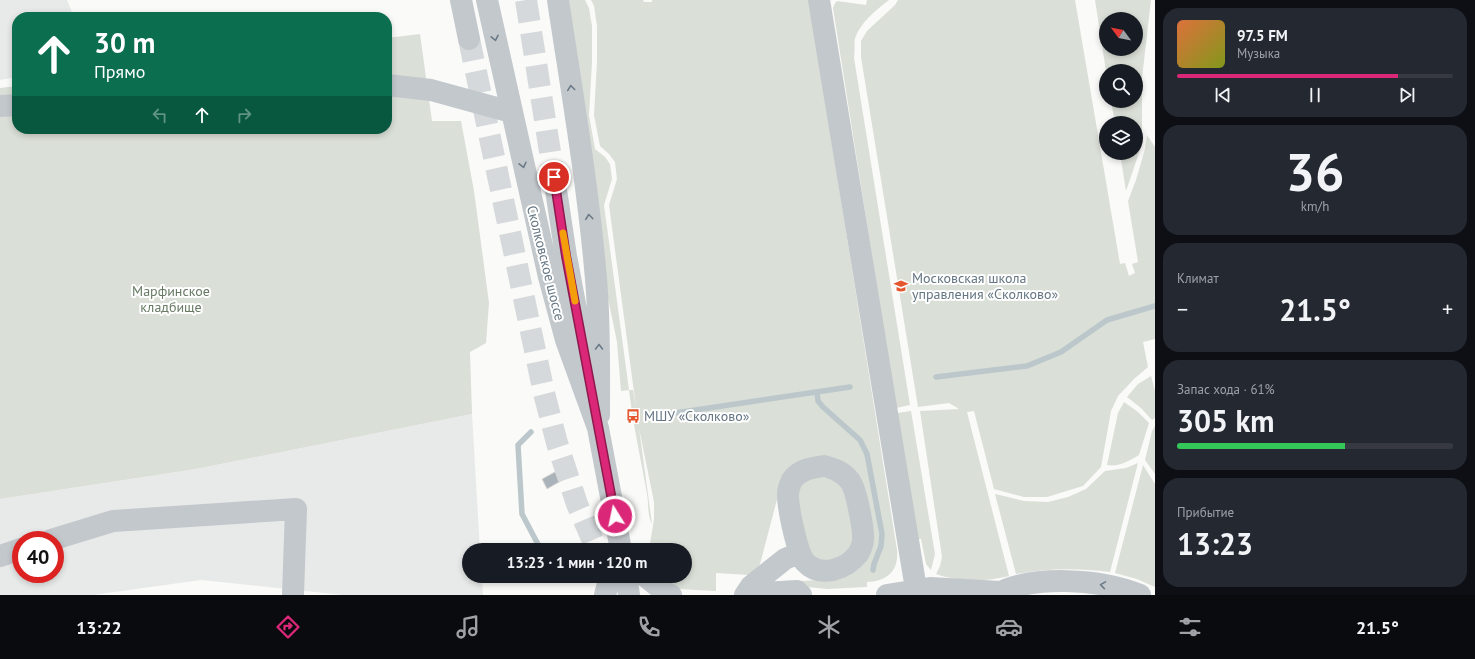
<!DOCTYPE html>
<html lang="ru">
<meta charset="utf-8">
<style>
body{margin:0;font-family:"PT Sans",sans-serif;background:#242831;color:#f1f3f6;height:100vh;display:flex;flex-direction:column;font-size:15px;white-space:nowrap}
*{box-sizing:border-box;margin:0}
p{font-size:13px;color:#9ea1a6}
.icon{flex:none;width:22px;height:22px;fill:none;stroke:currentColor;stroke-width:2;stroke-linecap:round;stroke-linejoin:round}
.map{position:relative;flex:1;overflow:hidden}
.drawer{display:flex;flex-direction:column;gap:8px;padding:8px;background:#0d0f14;width:320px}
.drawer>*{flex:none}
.top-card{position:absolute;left:12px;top:12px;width:380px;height:122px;border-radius:16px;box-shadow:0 2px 6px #0003;background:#0b6e4f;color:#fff;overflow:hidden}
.needle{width:26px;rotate:302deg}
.fabs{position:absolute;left:1099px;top:12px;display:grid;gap:8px}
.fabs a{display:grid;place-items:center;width:44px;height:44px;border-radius:50%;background:#171b24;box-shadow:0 2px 6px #0003;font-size:20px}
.speed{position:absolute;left:12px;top:531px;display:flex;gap:8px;font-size:20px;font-weight:700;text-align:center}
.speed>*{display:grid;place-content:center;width:52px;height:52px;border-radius:50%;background:#171b24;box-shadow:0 2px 6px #0003;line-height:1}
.speed .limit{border:6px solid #d22;background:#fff;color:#111}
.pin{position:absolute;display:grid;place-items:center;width:34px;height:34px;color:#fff;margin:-17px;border:2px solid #fff;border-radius:50%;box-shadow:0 1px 4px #0007}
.me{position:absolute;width:44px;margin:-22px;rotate:350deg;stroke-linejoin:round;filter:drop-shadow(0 0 3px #0008)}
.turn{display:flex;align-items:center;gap:14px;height:84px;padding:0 16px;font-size:18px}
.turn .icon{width:52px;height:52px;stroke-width:2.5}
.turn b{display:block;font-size:28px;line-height:34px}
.lanes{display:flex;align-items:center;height:38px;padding:0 16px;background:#0003;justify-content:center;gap:20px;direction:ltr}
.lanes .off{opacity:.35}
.big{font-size:30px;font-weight:700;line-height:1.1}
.drawer .tile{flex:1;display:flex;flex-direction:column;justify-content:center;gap:6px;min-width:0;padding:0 14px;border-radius:16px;background:#242831}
.drawer .dial{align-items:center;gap:0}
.dial b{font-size:52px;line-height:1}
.song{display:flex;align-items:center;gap:12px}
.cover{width:48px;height:48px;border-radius:6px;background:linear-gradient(135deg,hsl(20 70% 55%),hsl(70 70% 35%))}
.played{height:4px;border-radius:2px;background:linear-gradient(90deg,#db2777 80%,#363941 80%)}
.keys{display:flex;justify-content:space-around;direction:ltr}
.heat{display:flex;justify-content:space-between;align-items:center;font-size:22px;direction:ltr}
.charge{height:6px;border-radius:3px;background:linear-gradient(90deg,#34c759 61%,#363941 0)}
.trip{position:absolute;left:462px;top:543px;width:230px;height:40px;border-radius:20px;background:#171b24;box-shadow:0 2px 6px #0003;font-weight:700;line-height:40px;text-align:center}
.dock{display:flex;height:64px;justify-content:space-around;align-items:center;background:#090b0e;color:#9ea1a6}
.dock .icon{width:28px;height:28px}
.dock .on{color:#db2777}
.dock b{font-size:18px;color:#f1f3f6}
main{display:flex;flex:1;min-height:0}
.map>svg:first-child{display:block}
</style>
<main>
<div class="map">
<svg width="1155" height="595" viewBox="0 0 1155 595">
<rect width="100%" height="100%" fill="#fafaf8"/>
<path fill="#e8e9e9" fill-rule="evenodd" d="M0,0H67L74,17H17V77L0,80Z
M472,414L480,550H469V576H482L483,595H343L201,580L93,595H0V499L196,469ZM21,540H55V574H21Z"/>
<path fill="#dadfd7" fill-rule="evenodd" d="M569,0H585L589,8L592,26V62L589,115L595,149L605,157L610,164L612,179L604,205L629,390H633L636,407L609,205L617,179L615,162L609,154L600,146L594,115L597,62V26L594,6L591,0H643L644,2H652V0H809L897,550C899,571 887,581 867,582V587L827,589L770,583L817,580L853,573L862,566L868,556L837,462L779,492L760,564L758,568L749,575L716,573V591L678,589L658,576H685V550H649L654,519V502L639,428L652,524C647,515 649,504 647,494C641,459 633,425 629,390L621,391L617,342L604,279Z
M867,0H889C876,10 861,22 855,38C854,44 855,52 854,58L910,405L896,408L833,8L835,3L837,1L866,5Z
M898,0H1075L1120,264L1125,263L1129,276L1135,273L1132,264L1138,262L1128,201L1136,180L1145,149L1147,135L1155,147V339L1143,342L1148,367L1134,379L1118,396L1111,411L1101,467L1083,486L1047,497H1024L994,489L974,411L967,412L1009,576C986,582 958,582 936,574L940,566L942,557L920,411L959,409L949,403L918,407L861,57V41L867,31L895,5Z
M1095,0H1151L1142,78V129L1141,147L1126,191L1120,153H1136V123H1115L1111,101H1136V71H1106ZM1106,19H1136V49H1106Z
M420,34L432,121H461L474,191L489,303L486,343L470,352L472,414L196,469L0,499V88L17,86V129H387V38Z
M1151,376L1155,391V418L1152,420L1141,408L1127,397L1138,384Z
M1124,402L1138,412L1149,423L1139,455C1129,461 1119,467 1107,465L1118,413Z
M911,411L935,554L931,570L926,564L921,539H917L897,413Z
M1155,426V474L1145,460L1152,431Z
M1138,463L1110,572C1077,568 1048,568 1016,574L995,494L1024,501L1048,502L1068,497L1086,489L1105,471L1126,468Z
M1143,465L1155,484V587L1137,579L1115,573Z
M811,475L840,480L855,532L853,549L825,564L811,557L796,502L798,485Z"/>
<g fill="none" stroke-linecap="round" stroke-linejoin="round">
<path stroke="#bbc7cb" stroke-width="5.5" d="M936,377L1027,366L1061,352L1107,320L1155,306
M817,392L818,401L823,407L860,440L867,454L882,534L881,546L874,564L873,570
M655,416L850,387
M531,432L518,445L522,514L541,550"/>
</g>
<path fill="#aab3b9" stroke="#dcdcda" d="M562,468L568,477L547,489L542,479Z"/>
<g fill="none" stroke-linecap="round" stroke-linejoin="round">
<path stroke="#d5d9db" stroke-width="22" stroke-dasharray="22 11" stroke-linecap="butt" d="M526,0L554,177
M469,39L544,393L557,443L577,504L597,550"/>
<path stroke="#c3c8cc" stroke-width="22" d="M461,0L469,39
M487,0L549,277L566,340L598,428L621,550
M558,0C572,93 588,185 596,279C600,324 599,369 599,415
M819,0L917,595
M387,85L431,90L511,112
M0,106L17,105
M554,177L566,256L587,368
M824,466C835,469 843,472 850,481C856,489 864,529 863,540C863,544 860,551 858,554C851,563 844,567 833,570C823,572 813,571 805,562C797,553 788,508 788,495C788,491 790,484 792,480C800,469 812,468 824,466Z
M51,540L113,521L296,509L293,595
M0,556L21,549
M626,576L629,595
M645,576L666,593L671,595
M605,595L610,576
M745,595L751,586L785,559L799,553
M762,595L763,593L797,591L801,595
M887,595L930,588L1000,592
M995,595C1032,574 1102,579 1140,595"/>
</g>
<defs><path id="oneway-chevron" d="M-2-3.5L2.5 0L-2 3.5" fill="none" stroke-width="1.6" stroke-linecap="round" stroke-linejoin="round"/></defs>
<g stroke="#6a7a87">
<use href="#oneway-chevron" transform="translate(495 38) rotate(78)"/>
<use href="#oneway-chevron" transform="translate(571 88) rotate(-98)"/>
<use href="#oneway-chevron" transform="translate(523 165) rotate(77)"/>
<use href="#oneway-chevron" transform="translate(589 217) rotate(-97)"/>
<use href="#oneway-chevron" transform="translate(599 347) rotate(-90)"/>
<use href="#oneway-chevron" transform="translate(1103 585) rotate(-171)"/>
</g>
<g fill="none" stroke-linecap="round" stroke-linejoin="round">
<defs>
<path id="route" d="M554,177L566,256L615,516"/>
</defs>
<use href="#route" stroke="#8e194d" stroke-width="10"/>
<use href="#route" stroke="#db2777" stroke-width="7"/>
<path stroke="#f59e0b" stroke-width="7" d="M563,233L575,301"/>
</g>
<defs>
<symbol id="university-bare" viewBox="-9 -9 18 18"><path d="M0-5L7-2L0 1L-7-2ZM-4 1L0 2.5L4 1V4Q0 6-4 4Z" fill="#e4572e" stroke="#fff" stroke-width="2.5" paint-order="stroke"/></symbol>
<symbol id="bus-bare" viewBox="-9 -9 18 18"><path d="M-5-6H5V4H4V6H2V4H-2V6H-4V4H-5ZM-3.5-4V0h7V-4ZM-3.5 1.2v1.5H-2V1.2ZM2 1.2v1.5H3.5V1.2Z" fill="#e4572e" stroke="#fff" stroke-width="2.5" paint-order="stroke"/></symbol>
</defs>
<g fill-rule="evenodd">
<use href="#university-bare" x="891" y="276" width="20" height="20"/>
<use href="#bus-bare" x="623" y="406" width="20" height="20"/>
</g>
<g text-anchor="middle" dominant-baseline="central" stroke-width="4" stroke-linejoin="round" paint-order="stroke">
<g font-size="14" fill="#657683" stroke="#fff">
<text transform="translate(546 263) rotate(76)">Сколковское шоссе</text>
</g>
<g font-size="14" fill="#657683" stroke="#fff" text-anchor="start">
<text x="912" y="278">Московская школа<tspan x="912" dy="16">управления «Сколково»</tspan></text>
<text x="644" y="416">МШУ «Сколково»</text>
</g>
<g font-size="14" fill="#687a64" stroke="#fff">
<text x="171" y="291">Марфинское<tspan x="171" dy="16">кладбище</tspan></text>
</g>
</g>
</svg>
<div class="fabs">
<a><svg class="needle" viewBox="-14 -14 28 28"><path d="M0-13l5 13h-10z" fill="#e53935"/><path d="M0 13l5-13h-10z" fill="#9ea1a6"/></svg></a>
<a><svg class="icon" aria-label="search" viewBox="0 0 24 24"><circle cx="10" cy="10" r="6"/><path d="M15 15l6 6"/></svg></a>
<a><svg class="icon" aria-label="layers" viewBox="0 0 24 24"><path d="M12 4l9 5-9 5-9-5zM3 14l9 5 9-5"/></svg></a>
</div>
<div class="speed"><div class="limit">40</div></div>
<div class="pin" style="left:554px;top:177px;background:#d93025"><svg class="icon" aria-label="arrive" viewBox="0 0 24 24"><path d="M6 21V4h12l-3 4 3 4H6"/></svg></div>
<svg class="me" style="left:615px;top:516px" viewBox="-20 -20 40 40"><circle r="17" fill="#db2777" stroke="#fff" stroke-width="3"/><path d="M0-11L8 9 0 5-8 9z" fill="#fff"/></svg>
<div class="trip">13:23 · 1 мин · 120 m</div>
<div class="top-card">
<div class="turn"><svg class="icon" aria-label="ahead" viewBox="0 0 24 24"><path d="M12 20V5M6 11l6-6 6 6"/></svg><div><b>30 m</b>Прямо</div></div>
<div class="lanes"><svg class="icon off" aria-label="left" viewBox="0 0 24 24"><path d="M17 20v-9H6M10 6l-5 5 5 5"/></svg><svg class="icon" aria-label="ahead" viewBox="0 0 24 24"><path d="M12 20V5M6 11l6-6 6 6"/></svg><svg class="icon off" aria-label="right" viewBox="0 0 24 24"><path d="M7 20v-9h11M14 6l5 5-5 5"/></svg></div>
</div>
</div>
<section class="drawer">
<div class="tile">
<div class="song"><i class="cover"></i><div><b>97.5 FM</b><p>Музыка</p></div></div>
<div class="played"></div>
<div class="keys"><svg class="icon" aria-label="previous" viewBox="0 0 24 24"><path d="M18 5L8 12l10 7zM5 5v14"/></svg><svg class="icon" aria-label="pause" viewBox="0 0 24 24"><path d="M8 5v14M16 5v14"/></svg><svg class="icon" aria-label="next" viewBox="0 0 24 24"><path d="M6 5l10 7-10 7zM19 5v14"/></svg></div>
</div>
<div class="tile dial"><b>36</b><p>km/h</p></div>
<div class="tile"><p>Климат</p>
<div class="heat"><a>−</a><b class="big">21.5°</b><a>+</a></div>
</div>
<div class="tile"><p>Запас хода · 61%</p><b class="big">305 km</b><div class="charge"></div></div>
<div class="tile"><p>Прибытие</p><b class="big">13:23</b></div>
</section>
</main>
<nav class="dock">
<b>13:22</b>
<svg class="icon on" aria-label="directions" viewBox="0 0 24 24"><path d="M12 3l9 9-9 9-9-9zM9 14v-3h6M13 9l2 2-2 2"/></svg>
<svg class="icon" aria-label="music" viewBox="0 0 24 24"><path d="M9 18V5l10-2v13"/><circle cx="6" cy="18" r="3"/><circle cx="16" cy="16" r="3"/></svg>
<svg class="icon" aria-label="phone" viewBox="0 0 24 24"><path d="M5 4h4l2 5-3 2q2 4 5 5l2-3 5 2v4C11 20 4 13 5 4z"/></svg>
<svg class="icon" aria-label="climate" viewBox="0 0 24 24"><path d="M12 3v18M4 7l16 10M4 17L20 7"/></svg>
<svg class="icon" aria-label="car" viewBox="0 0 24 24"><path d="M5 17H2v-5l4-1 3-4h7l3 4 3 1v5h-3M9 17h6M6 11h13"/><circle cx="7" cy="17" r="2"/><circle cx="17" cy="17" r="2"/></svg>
<svg class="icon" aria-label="filters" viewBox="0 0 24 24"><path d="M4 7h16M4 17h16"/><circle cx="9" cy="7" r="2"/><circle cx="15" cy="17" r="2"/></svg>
<b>21.5°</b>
</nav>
